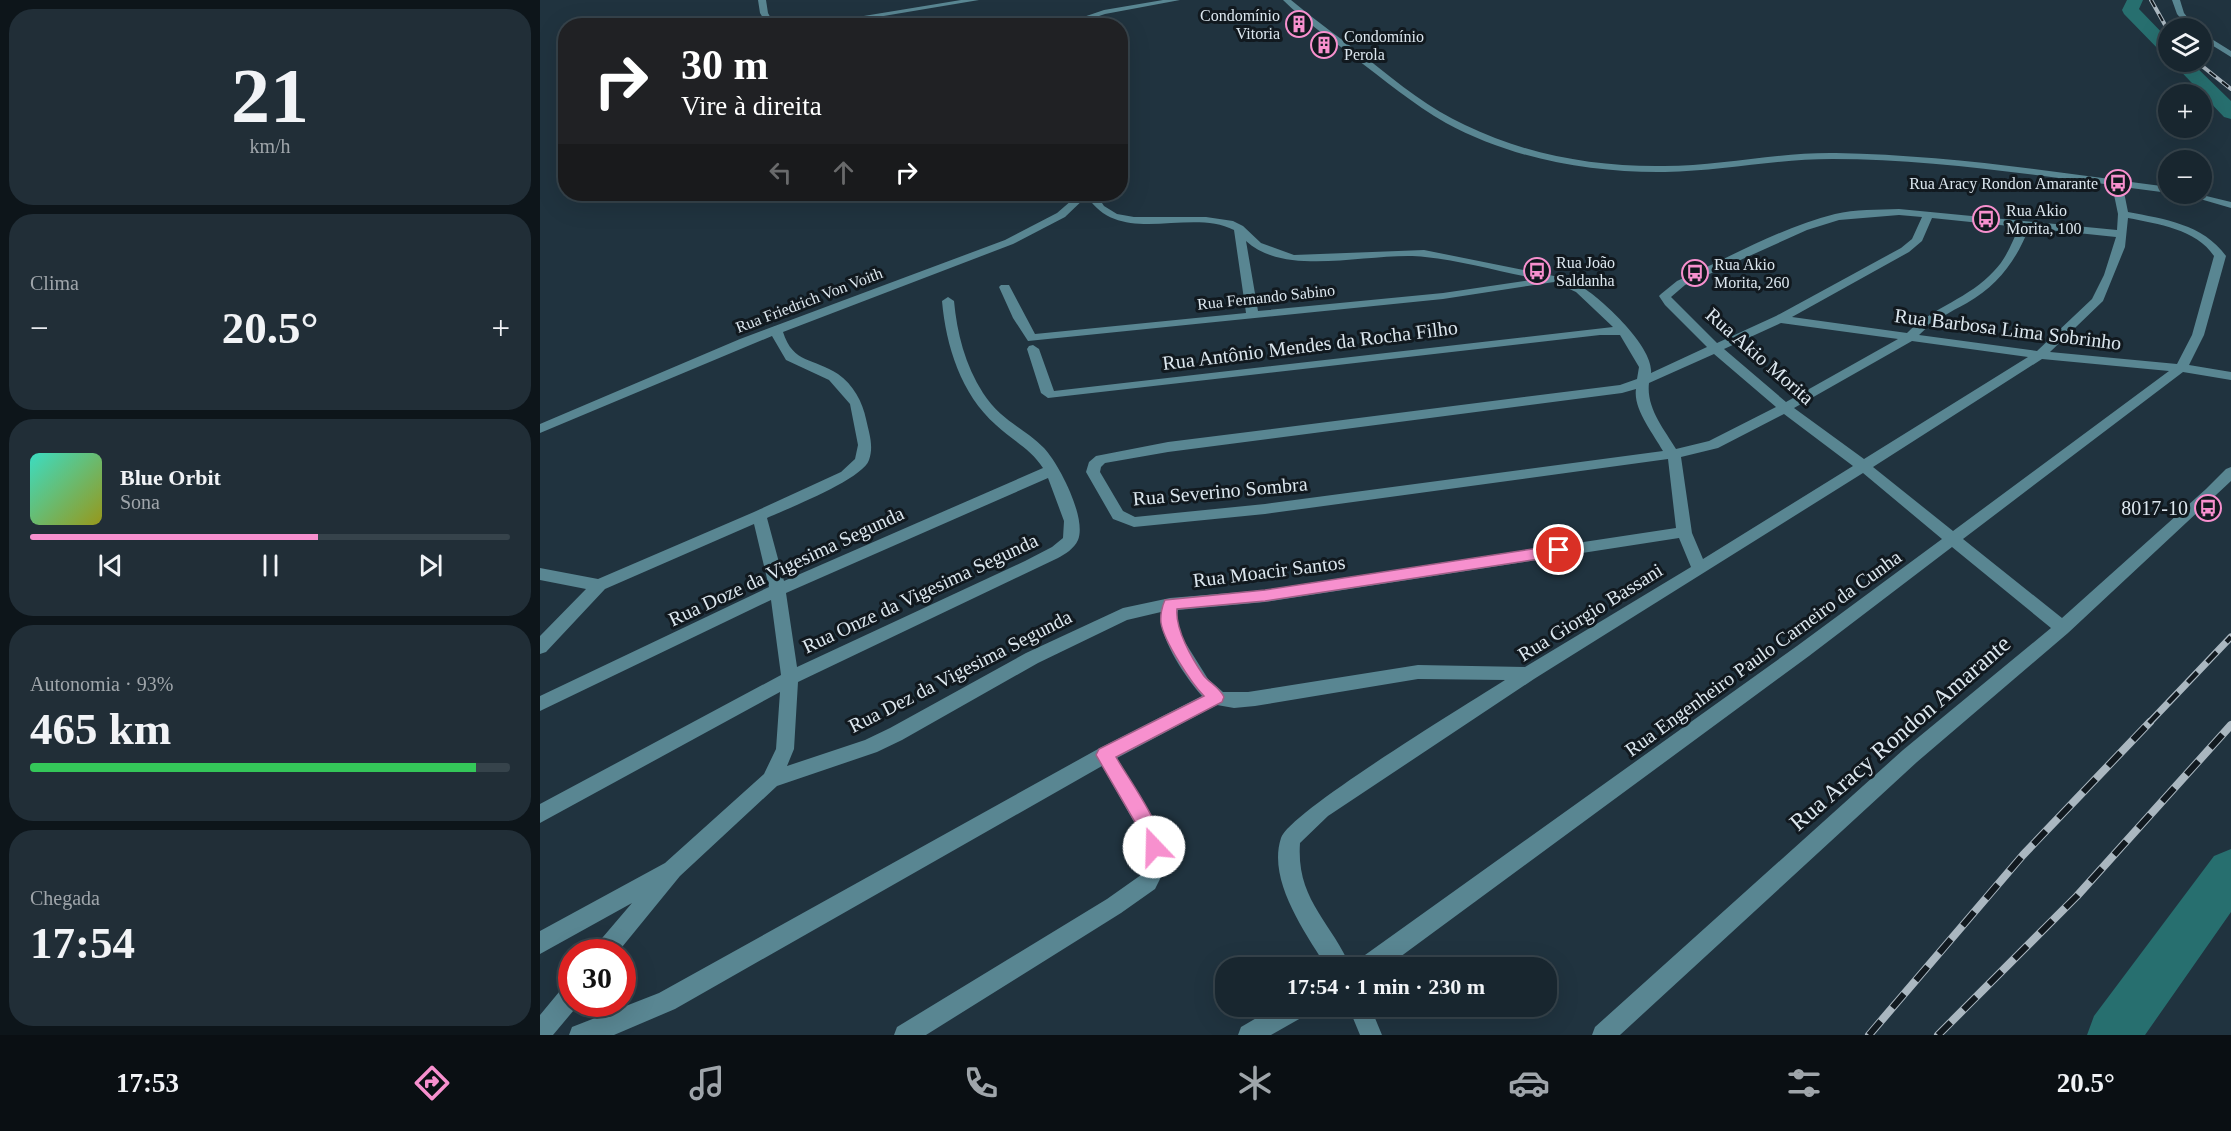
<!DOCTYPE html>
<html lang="pt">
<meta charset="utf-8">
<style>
body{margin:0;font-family:Georgia,serif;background:#212e37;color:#f1f3f6;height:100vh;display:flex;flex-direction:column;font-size:22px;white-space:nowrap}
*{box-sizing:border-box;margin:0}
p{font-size:20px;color:#9fa5aa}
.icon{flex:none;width:33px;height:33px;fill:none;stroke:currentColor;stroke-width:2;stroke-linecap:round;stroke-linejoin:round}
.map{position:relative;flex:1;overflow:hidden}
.details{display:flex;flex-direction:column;gap:9px;padding:9px;background:#0d151a;width:540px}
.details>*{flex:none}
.banner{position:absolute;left:18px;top:18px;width:570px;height:183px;border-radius:24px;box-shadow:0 6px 24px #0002,0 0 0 2px #36434b;background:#202124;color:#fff;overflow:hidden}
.controls{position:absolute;left:1618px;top:18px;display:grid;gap:12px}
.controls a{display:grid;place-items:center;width:54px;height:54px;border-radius:50%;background:#18262f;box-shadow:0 6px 24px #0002,0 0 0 2px #36434b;font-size:30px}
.speed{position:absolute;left:18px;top:939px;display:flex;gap:12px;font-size:30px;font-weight:700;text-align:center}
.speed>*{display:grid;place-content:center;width:78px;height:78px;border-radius:50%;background:#18262f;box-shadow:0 6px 24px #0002,0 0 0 2px #36434b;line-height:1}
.speed .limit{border:9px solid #d22;background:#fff;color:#111}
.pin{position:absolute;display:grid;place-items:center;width:51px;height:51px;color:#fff;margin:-26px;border:3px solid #fff;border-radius:50%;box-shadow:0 2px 6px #0007}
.me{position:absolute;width:66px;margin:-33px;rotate:339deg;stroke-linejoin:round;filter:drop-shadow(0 0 4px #0008)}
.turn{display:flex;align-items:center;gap:21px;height:126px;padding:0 24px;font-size:27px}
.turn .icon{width:78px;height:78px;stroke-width:2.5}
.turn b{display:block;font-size:42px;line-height:51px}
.lanes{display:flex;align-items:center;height:57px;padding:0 24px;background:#0003;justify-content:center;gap:30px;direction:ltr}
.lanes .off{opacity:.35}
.big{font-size:45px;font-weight:700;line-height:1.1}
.details .card{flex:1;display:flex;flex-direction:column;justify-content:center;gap:9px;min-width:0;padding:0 21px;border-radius:24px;background:#212e37}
.details .dial{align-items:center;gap:0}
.dial b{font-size:78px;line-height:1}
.song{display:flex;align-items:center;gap:18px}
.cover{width:72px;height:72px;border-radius:9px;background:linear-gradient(135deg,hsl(170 70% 55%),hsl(60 70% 35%))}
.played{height:6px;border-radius:3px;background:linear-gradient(90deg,#f790ce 60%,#36434b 60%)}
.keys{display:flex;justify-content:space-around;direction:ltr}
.heat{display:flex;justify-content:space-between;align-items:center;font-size:33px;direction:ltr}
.charge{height:9px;border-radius:4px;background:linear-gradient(90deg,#34c759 93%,#36434b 0)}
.trip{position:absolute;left:675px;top:957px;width:342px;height:60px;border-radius:24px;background:#18262f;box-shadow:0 6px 24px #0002,0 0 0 2px #36434b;font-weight:700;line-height:60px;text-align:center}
.tabs{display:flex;height:96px;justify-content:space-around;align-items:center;background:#0a0f13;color:#9fa5aa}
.tabs .icon{width:42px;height:42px}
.tabs .selected{color:#f790ce}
.tabs b{font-size:27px;color:#f1f3f6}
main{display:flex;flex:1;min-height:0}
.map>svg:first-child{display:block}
</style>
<main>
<section class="details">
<div class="card dial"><b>21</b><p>km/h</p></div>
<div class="card"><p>Clima</p>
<div class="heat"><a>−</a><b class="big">20.5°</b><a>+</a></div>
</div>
<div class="card">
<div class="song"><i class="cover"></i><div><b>Blue Orbit</b><p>Sona</p></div></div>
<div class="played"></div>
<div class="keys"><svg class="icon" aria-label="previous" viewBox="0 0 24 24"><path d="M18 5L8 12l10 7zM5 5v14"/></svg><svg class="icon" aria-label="pause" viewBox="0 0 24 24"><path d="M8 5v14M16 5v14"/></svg><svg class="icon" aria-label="next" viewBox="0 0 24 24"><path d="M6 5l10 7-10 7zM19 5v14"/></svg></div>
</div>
<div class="card"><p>Autonomia · 93%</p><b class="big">465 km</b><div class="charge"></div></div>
<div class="card"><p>Chegada</p><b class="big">17:54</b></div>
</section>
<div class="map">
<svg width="1691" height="1035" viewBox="0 0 1691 1035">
<rect width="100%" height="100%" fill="#20333f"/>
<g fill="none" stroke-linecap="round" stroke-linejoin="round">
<path fill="#276f6f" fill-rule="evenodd" d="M1587,0H1603L1599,9L1629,40V55L1623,54L1584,14L1582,10Z
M1632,62H1651L1691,101V119L1684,117Z
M1691,849V912L1605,1035H1547L1554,1016L1674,856Z"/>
<path fill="#598692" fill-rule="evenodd" d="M218,0H226L228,13L235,26H228L220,13Z
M421,0H439L284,26H263Z
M623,0H640L565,14L529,26H517L564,10Z
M743,0H751C776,21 803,40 829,60C859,84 890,109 925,125C987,155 1055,167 1124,166C1181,166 1238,152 1296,153C1407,155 1518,172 1629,187V193L1583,187L1588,212C1624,219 1663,224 1686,256L1664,335L1649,365L1691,372V380L1643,372L1423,539L1522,618L1666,489L1686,469L1691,467V481L1528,633L1377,762L1080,1035H1052L1055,1027L1363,750L1511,628L1412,547L1269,656L845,968H815L818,960L1257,646L1402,539L1323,473L994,679L788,816L760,843C756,900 791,921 811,968H787C766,933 727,881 741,838C749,812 931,702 965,680L878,679L715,706L694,708L677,705L577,758L617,824L628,863L615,889L581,913L386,1035H354L357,1027L567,899L601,875L608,862L601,834L562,766L135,1009L74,1035H29L32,1027L119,993L558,749L662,696C646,678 617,636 621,612L587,620L498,663L362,740L337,752L237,786L140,876L78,952H54L57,944L92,903L0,954V931L125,863L224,774L236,749L240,692L0,823V804L241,675L231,600L0,711V696L229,587L214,524L65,589L6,652L0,654V636L46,589L0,580V568L58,579L214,512L301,472L315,459L318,445L310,404L289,380L246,360L232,336L0,433V424L200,339L465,240L517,213L539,194H556L564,206L577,214L594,217H666L693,221L703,226L721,243L754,255L884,250L1024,278C1031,281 1039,284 1045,289C1065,302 1114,348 1111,373L1167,347L1125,305L1119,296L1121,294L1137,281C1188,258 1240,228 1295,214C1315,209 1338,210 1359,209L1577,230L1578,214L1572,185C1480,173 1386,159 1292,159C1236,159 1181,171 1125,172C1051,173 972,159 906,123C873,104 844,80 814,57C791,39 764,21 743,0ZM547,196C580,248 649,207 694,230L706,313L495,334L469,285H461L459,287L473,318L488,341L903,299L1014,282L1036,292L1073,327L514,391L499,349L493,345L489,346L487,349L501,393L508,398L1060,335H1080L1099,367L1097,379L1080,385L628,442L556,456L549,462L546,472L573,519L594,527L725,514L1128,459L1136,528L725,590L630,598L583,608L486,653L350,728L325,740L247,766L254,749L258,682L518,558C525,554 534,549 538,540C547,518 519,464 504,448C483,427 461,421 443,393C425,365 417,333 414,301L408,297L402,301C406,346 421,394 456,425C472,440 491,449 503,468L244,581L227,518C247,509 323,479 329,460C334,446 329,433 326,419C323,403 313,384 298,374C274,358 253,364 243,332L473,244L525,217ZM1359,215L1382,217L1372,239L1361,248L1236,316L1177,343L1131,297L1145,285L1267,230L1299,220ZM1392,218L1479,227C1472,243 1466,259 1454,271C1430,298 1393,307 1367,333L1252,317L1369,252L1382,241ZM1588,218C1618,224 1656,229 1674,256L1652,335L1637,364L1510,352L1563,301L1585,247ZM1489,228L1576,237L1564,275L1552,299L1497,351L1379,335C1393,321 1410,312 1427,303C1458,285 1476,261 1489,228ZM706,241C747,279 834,251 885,257C923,261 961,272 998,279L903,293L718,311ZM1241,323L1358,339L1246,402L1184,349ZM1372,341L1488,357L1324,459L1254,408ZM1174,354L1236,407L1169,441L1136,449C1124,429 1106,408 1109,383ZM1502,359L1629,371L1413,531L1333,467ZM1096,389C1093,409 1113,433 1123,451L725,504L595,517L583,511L560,472L561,467L565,463L628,452L1082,393ZM1244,414L1313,466L1163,559L1152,533L1141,457L1178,448ZM508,478L524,521L523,538L512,547L485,561L257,667L246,593ZM1139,538L1151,567L985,667L878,665L708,692H683L668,679L643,639L636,621L638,610L725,602Z
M1632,0H1640L1644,13L1656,28H1649L1637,14Z
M1662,33L1691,51V57L1662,39Z
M1643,194H1658L1691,202V208Z
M32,983V1004H39L13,1035H0V1015L24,986Z
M737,1006H771L768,1014L731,1035H698L701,1027Z
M808,1006H830L842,1035H820Z"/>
<defs>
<path id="rail-far2" d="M1611,0L1629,32
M1657,62L1691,89"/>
<path id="rail-far1" d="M1609,723L1691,637"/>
<path id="rail" d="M1329,1035L1483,855L1610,722
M1398,1035L1537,896L1691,725"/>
</defs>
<use href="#rail-far2" stroke="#aab7c0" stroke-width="4"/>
<use href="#rail-far1" stroke="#aab7c0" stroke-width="7"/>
<use href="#rail" stroke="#aab7c0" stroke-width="8"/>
<use href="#rail-far2" stroke="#11191f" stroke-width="2" stroke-dasharray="8" stroke-linecap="butt"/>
<use href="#rail-far1" stroke="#11191f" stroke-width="4.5" stroke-dasharray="14" stroke-linecap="butt"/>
<use href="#rail" stroke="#11191f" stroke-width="6" stroke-dasharray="18" stroke-linecap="butt"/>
</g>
<path fill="#f790ce" stroke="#a15e86" stroke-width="1.5" d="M1019,545L1026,550L1019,556L725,601L637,609C635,629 652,659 664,676C670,683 680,688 684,697L682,702L576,757C587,777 629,833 620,853L614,856L608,853L602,834L556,755L559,749L664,696C651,683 624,641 621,623C620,616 622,606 625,600L725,590Z"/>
<defs>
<symbol id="building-ring" viewBox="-11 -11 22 22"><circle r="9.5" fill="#11191f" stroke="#f790ce" stroke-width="1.5"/><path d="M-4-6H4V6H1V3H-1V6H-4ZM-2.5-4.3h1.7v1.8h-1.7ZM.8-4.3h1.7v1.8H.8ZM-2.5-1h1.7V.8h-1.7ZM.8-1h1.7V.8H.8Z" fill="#f790ce"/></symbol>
<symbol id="bus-ring" viewBox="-11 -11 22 22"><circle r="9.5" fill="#11191f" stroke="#f790ce" stroke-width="1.5"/><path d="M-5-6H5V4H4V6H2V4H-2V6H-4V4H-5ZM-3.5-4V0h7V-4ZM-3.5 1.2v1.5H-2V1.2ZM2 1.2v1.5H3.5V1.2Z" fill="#f790ce"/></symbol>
</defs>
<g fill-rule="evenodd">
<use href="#building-ring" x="744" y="9" width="30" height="30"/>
<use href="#building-ring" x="769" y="30" width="30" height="30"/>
<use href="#bus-ring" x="1563" y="168" width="30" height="30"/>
<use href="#bus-ring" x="1431" y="204" width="30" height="30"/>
<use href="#bus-ring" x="982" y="256" width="30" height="30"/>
<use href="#bus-ring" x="1140" y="258" width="30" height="30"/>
<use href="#bus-ring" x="1653" y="493" width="30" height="30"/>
</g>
<g text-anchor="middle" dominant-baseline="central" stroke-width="6" stroke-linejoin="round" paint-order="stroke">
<g font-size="16" fill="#dce7ef" stroke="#11191f" text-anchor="start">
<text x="740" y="15" text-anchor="end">Condomínio<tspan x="740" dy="18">Vitoria</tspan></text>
<text x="804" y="36">Condomínio<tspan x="804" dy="18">Perola</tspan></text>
<text x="1558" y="183" text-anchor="end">Rua Aracy Rondon Amarante</text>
<text x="1466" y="210">Rua Akio<tspan x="1466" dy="18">Morita, 100</tspan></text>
<text x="1016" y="262">Rua João<tspan x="1016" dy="18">Saldanha</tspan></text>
<text x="1174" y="264">Rua Akio<tspan x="1174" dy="18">Morita, 260</tspan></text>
</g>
<g font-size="16" fill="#dce7ef" stroke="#11191f">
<text transform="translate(726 297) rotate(-6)">Rua Fernando Sabino</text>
<text transform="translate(269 300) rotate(-21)">Rua Friedrich Von Voith</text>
</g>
<g font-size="20" fill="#dce7ef" stroke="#11191f">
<text transform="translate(1468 329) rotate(7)">Rua Barbosa Lima Sobrinho</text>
<text transform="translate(770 345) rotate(-7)">Rua Antônio Mendes da Rocha Filho</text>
<text transform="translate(1220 356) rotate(41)">Rua Akio Morita</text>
<text transform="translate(680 491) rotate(-5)">Rua Severino Sombra</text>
<text transform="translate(246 566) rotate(-25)">Rua Doze da Vigesima Segunda</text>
<text transform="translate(729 571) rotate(-7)">Rua Moacir Santos</text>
<text transform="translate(380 593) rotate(-25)">Rua Onze da Vigesima Segunda</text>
<text transform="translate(1050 612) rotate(-32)">Rua Giorgio Bassani</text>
<text transform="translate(1223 653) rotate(-36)">Rua Engenheiro Paulo Carneiro da Cunha</text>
<text transform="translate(420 671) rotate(-27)">Rua Dez da Vigesima Segunda</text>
</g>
<g font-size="20" fill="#dce7ef" stroke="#11191f" text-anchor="end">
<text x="1648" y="508">8017-10</text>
</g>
<g font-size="24" fill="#dce7ef" stroke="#11191f">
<text transform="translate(1360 733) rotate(-41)">Rua Aracy Rondon Amarante</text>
</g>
</g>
</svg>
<div class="controls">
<a><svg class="icon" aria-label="layers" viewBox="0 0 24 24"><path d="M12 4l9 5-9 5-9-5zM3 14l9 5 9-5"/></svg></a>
<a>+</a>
<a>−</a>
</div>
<div class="speed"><div class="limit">30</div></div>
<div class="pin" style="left:1019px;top:550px;background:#d93025"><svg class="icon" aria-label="arrive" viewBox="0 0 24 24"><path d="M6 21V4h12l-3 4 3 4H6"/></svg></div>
<svg class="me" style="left:614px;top:847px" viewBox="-20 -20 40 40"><circle r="19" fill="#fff"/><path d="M0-13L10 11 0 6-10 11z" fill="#f790ce"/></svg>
<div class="trip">17:54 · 1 min · 230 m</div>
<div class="banner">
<div class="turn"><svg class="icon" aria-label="right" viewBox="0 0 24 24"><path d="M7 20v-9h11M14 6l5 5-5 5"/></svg><div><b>30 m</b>Vire à direita</div></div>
<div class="lanes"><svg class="icon off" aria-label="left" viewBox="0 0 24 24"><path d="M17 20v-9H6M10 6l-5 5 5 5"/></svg><svg class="icon off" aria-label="ahead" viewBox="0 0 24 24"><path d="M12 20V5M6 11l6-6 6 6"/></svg><svg class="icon" aria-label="right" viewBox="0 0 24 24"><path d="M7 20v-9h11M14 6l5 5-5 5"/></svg></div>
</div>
</div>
</main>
<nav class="tabs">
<b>17:53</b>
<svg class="icon selected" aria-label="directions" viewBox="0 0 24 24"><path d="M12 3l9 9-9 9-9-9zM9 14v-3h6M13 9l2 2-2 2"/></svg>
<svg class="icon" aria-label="music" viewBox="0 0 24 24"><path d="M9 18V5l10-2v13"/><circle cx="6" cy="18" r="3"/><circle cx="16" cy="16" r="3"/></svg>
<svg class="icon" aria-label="phone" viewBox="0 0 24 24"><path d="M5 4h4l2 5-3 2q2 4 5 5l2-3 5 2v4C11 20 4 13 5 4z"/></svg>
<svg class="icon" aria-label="climate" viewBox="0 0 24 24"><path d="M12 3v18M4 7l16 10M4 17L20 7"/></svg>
<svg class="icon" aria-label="car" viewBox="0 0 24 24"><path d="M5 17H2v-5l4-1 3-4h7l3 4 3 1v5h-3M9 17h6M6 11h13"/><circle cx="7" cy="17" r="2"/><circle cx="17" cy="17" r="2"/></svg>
<svg class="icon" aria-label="filters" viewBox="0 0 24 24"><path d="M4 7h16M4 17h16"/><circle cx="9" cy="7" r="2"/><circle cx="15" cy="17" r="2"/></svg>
<b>20.5°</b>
</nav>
